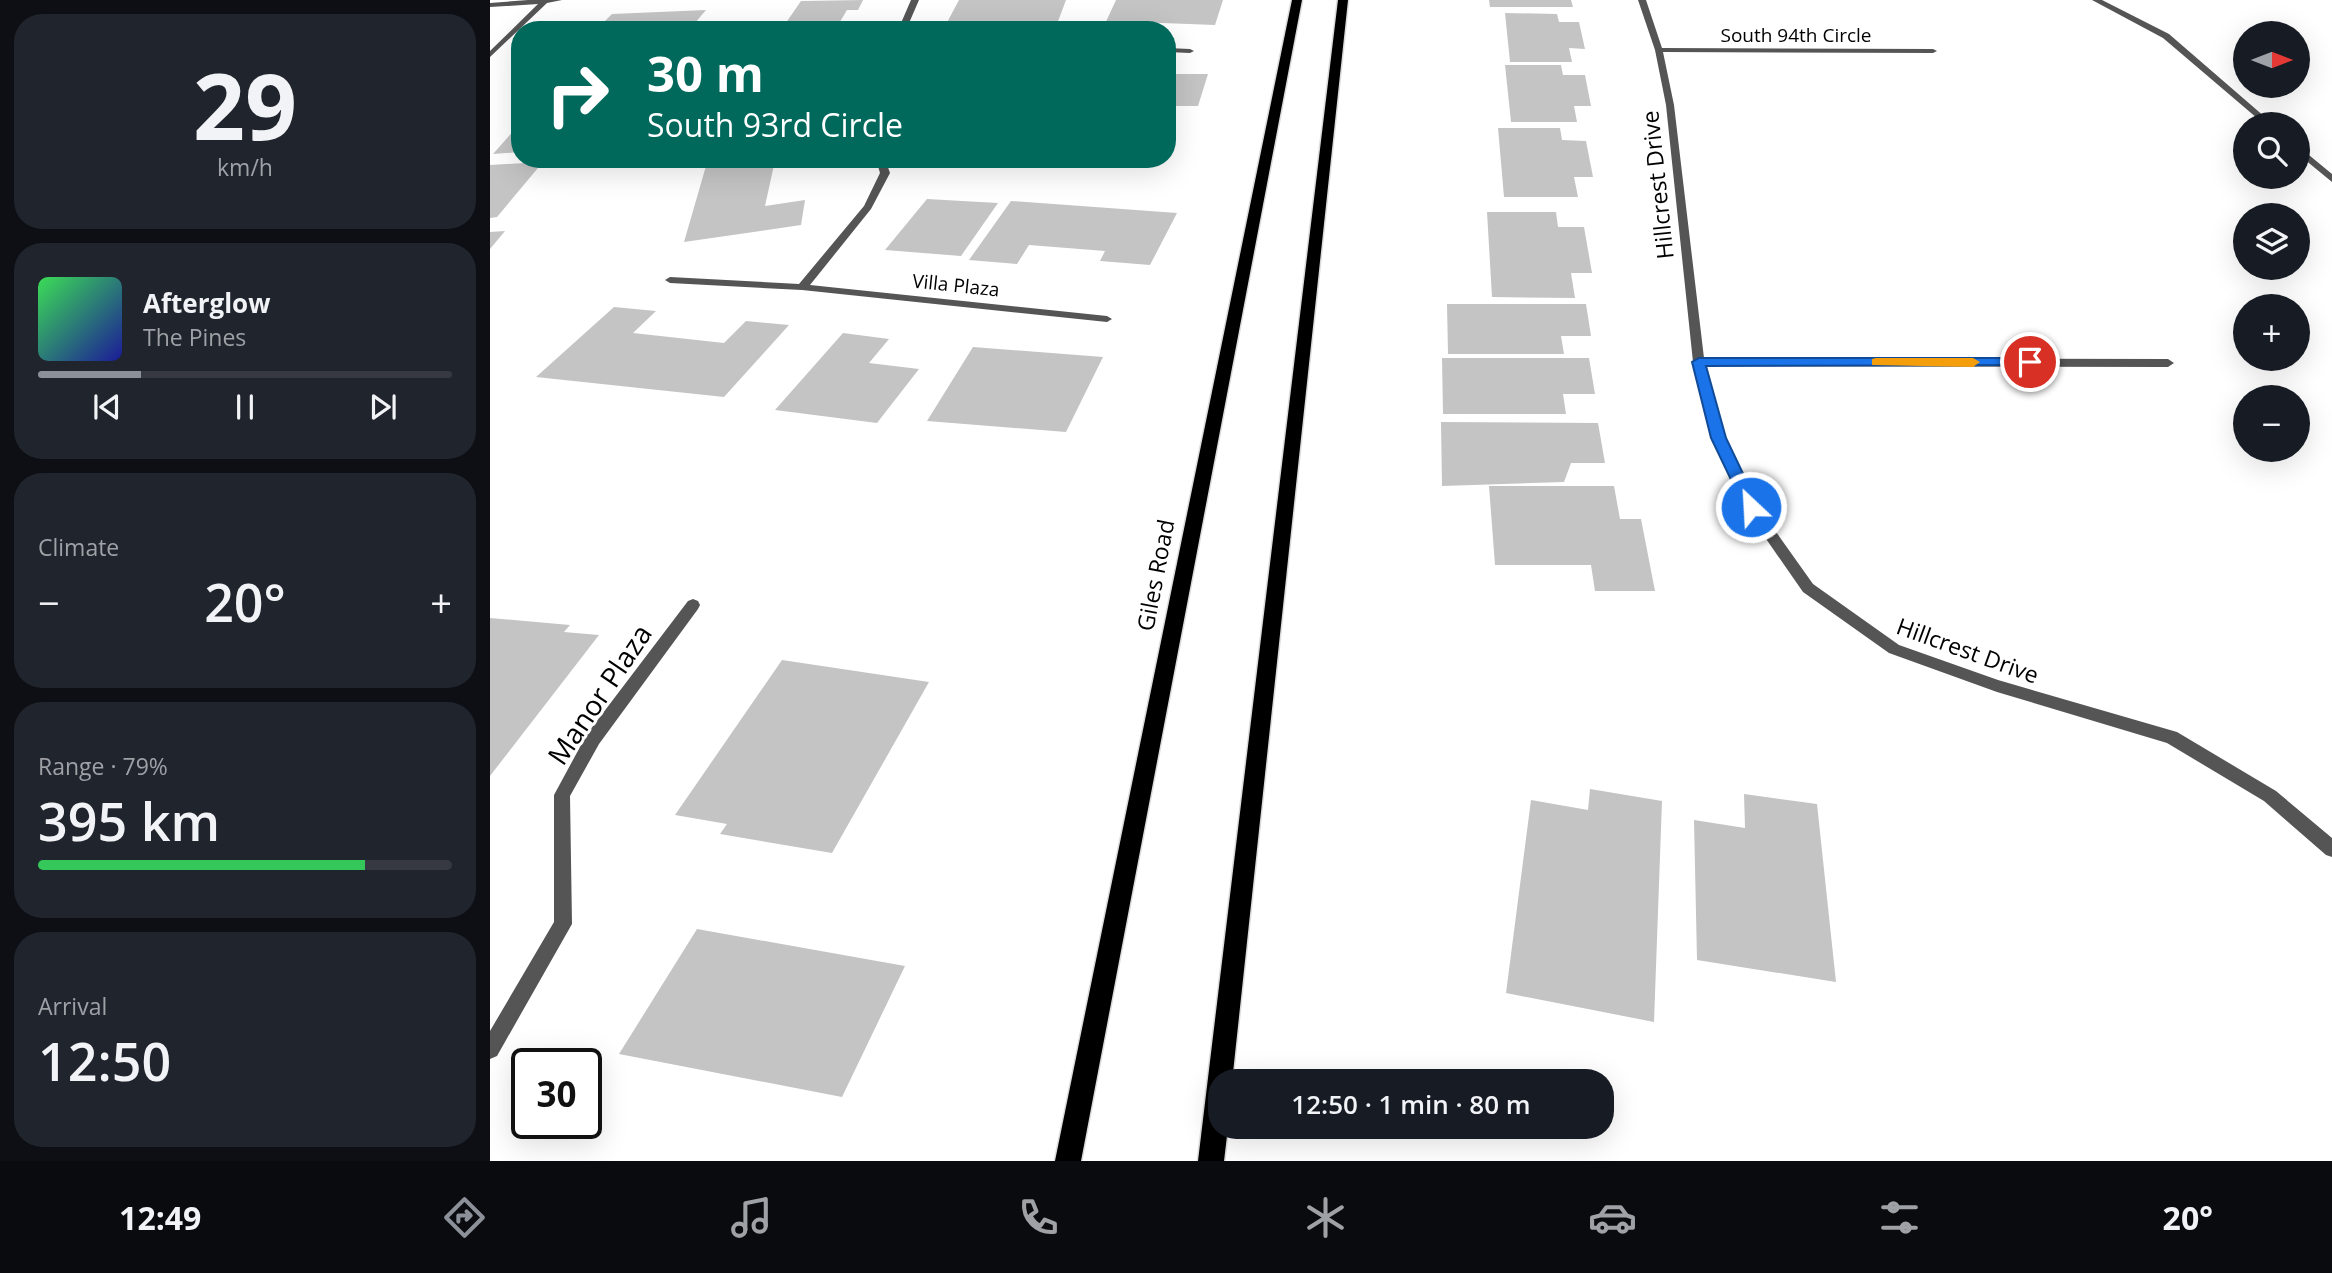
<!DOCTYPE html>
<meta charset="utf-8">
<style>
body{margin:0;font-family:"Open Sans",sans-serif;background:#20242c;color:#f1f3f6;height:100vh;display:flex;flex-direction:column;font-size:26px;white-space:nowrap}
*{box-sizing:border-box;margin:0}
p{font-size:23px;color:#9ea1a6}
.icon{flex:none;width:38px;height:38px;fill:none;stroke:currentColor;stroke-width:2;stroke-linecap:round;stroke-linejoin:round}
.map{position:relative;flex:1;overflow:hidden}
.details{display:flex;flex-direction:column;gap:14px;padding:14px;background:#0d0f14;width:490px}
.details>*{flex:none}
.banner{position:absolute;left:21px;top:21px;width:665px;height:147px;border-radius:28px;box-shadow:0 7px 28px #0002;background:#00695c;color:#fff;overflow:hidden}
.needle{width:46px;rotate:90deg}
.buttons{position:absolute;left:1743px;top:21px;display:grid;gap:14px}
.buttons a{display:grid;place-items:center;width:77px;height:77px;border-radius:50%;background:#171b24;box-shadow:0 7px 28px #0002;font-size:35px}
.speed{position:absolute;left:21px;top:1048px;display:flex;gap:14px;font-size:35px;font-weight:700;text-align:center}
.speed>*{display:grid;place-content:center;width:91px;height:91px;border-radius:50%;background:#171b24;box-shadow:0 7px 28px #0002;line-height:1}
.speed .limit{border:4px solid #111;border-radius:10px;background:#fff;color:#111}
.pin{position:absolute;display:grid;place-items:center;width:60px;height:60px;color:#fff;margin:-30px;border:4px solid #fff;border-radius:50%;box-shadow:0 2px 7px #0007}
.me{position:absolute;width:77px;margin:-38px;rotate:335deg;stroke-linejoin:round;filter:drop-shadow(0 0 5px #0008)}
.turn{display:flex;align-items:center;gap:24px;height:147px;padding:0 21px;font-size:32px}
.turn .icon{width:91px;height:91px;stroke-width:2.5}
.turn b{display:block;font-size:49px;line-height:60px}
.big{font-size:52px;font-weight:600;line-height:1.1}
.details .card{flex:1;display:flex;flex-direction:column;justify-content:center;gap:10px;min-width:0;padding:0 24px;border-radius:28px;background:#20242c}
.details .dial{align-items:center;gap:0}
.dial b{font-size:91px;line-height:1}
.song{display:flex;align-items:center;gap:21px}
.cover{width:84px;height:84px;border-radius:10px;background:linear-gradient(135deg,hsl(130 70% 55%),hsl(240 70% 35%))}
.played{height:7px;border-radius:4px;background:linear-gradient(90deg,#8c9099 25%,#363941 25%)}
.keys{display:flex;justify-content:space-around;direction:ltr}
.heat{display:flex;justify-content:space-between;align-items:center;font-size:38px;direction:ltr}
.charge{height:10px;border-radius:5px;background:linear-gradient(90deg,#34c759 79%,#363941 0)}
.trip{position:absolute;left:718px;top:1069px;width:406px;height:70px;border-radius:28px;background:#171b24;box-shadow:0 7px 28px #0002;font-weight:600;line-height:70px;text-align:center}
.tabs{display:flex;height:112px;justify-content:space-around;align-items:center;background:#090b0e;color:#9ea1a6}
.tabs .icon{width:49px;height:49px}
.tabs .active{color:#8c9099}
.tabs b{font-size:32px;color:#f1f3f6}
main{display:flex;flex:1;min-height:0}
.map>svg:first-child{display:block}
</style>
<main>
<section class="details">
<div class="card dial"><b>29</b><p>km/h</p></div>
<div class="card">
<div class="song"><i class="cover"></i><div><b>Afterglow</b><p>The Pines</p></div></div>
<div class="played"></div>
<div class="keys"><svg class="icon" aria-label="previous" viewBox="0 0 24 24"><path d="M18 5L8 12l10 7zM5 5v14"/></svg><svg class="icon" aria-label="pause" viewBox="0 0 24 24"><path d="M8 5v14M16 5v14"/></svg><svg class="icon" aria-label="next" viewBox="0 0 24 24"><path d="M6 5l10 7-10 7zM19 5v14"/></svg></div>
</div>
<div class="card"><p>Climate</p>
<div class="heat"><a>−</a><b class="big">20°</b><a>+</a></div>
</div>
<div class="card"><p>Range · 79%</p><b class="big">395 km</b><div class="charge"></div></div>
<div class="card"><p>Arrival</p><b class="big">12:50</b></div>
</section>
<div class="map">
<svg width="1842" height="1161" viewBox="0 0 1842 1161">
<rect width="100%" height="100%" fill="#fff"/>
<path fill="#c4c4c4" d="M373,0L368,10H357L345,30H291L311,1Z
M469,0H576L567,24L453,30Z
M626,0H733L725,25L646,22L644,26H614Z
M999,0H1081L1083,7H1000Z
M216,10L199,30H106L122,14Z
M1015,13L1067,14L1069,22H1089L1095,49L1079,48L1082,62H1020Z
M1015,65H1071L1073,75H1095L1101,106H1084L1087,122H1021Z
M678,74H718L708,106H677Z
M26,128H30V152L3,154Z
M1008,128H1070L1072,140L1096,141L1103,177H1084L1088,197H1014Z
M218,159H311L284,165L275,206L315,200L311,225L194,242Z
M53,162L7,217L0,218V165Z
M437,199L508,203L471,256L395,250Z
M521,201L687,213L660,265L610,261L615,251L539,245L527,264L479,260Z
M997,212H1066L1068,227H1094L1102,273H1081L1085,298L1002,297Z
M15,231L0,249V232Z
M957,304H1096L1101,336H1071L1074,354H958Z
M124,307L166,311L143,333L234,343L256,321L299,325L234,397L46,377Z
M353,333L399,339L379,363L429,369L387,423L285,410Z
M483,347L613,357L576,432L437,421Z
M952,358H1099L1105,394H1073L1076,414H953Z
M951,422L1108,423L1115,463H1081L1074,482L952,486Z
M999,486H1124L1130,519H1151L1165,591H1105L1101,565H1005Z
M0,618L80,625L74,632L109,635L0,776Z
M292,660L439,682L342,853L230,834L237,824L185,815Z
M1100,789L1172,801L1164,1022L1016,993L1041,800L1098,810Z
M1254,794L1327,804L1346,982L1207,960L1204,820L1255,828Z
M207,929L415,966L352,1097L129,1054Z"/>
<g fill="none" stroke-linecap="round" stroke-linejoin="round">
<defs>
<path id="primary" d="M802,0H812L591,1161H565Z
M848,0H858L742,1082H730V1127H738L734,1161H708Z"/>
</defs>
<use href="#primary" stroke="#dbdbdb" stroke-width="3"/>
<path fill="#555" fill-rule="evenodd" d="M38,0H72L57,3L0,57V51L48,4L0,7V3Z
M421,0H429L416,30H408Z
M1148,0H1156L1172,48L1443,49L1447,51L1443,53L1173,52L1184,105L1214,358L1678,359L1684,363L1678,367L1216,366L1235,438L1267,505L1323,584L1409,645L1508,680L1687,732L1786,791L1842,838V857L1836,855L1774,801L1677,743L1507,692L1399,653L1313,592L1256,510L1223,438L1203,362L1176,105L1165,50Z
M1602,0H1612L1679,34L1783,124H1774L1673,38Z
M677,48L700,49L704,51L700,53L677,52Z
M1808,146L1842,174V182L1808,154Z
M386,159H395L400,173L381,209L320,285L617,316L622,319L617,322L312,290L180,283L175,280L180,277L309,284L374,206L390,173Z
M203,599L208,601L210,605L208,609L109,744L80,796L82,924L7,1056L0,1059V1031L64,922V795L97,734L198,601Z"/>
<use href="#primary" fill="#000" fill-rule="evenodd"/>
</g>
<path fill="#1a73e8" stroke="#114b97" stroke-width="2" d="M1540,358L1545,360V365L1216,366L1236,438L1269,507L1261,513L1254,507L1221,438L1202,362L1209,358Z"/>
<path fill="#f59e0b" d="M1386,358H1483L1490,362L1483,367L1382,365V359Z"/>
<g text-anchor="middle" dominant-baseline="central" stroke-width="6" stroke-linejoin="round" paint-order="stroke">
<g font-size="19" fill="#000" stroke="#fff">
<text x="1306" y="35">South 94th Circle</text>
<text transform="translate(466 285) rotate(6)">Villa Plaza</text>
</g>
<g font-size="23" fill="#000" stroke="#fff">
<text transform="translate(1167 185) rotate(-96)">Hillcrest Drive</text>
<text transform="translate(665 575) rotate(-79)">Giles Road</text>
<text transform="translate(1478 650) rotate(20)">Hillcrest Drive</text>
</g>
<g font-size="28" fill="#000" stroke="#fff">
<text transform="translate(109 694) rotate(-56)">Manor Plaza</text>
</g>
</g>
</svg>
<div class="buttons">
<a><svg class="needle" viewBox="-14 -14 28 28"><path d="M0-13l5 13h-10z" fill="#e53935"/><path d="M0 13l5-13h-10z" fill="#9ea1a6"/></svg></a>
<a><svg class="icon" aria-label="search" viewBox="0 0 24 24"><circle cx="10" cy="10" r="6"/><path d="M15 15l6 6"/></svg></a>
<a><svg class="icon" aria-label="layers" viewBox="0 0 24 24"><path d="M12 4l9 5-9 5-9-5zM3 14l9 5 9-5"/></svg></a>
<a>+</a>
<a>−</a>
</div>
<div class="speed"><div class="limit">30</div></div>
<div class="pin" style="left:1540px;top:362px;background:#d93025"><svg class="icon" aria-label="arrive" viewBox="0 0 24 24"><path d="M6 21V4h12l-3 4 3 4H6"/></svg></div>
<svg class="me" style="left:1261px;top:507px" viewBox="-20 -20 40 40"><circle r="17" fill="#1a73e8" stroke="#fff" stroke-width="3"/><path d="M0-11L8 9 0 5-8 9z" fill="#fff"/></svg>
<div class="trip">12:50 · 1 min · 80 m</div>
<div class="banner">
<div class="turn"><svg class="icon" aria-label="right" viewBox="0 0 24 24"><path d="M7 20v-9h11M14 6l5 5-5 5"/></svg><div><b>30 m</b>South 93rd Circle</div></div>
</div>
</div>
</main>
<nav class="tabs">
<b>12:49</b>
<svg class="icon active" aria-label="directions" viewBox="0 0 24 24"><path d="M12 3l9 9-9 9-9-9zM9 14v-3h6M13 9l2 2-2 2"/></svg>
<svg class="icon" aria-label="music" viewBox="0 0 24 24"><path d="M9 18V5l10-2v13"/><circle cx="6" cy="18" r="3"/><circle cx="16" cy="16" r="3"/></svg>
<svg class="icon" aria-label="phone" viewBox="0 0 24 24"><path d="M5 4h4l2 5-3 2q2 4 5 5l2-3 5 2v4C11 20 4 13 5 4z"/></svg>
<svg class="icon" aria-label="climate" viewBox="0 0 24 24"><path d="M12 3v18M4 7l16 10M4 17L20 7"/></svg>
<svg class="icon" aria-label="car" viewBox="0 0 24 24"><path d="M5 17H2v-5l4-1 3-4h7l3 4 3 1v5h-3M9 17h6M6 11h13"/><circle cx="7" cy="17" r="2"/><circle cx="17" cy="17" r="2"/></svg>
<svg class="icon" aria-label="filters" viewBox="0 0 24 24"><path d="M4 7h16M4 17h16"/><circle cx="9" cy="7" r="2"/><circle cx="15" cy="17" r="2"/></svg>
<b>20°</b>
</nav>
